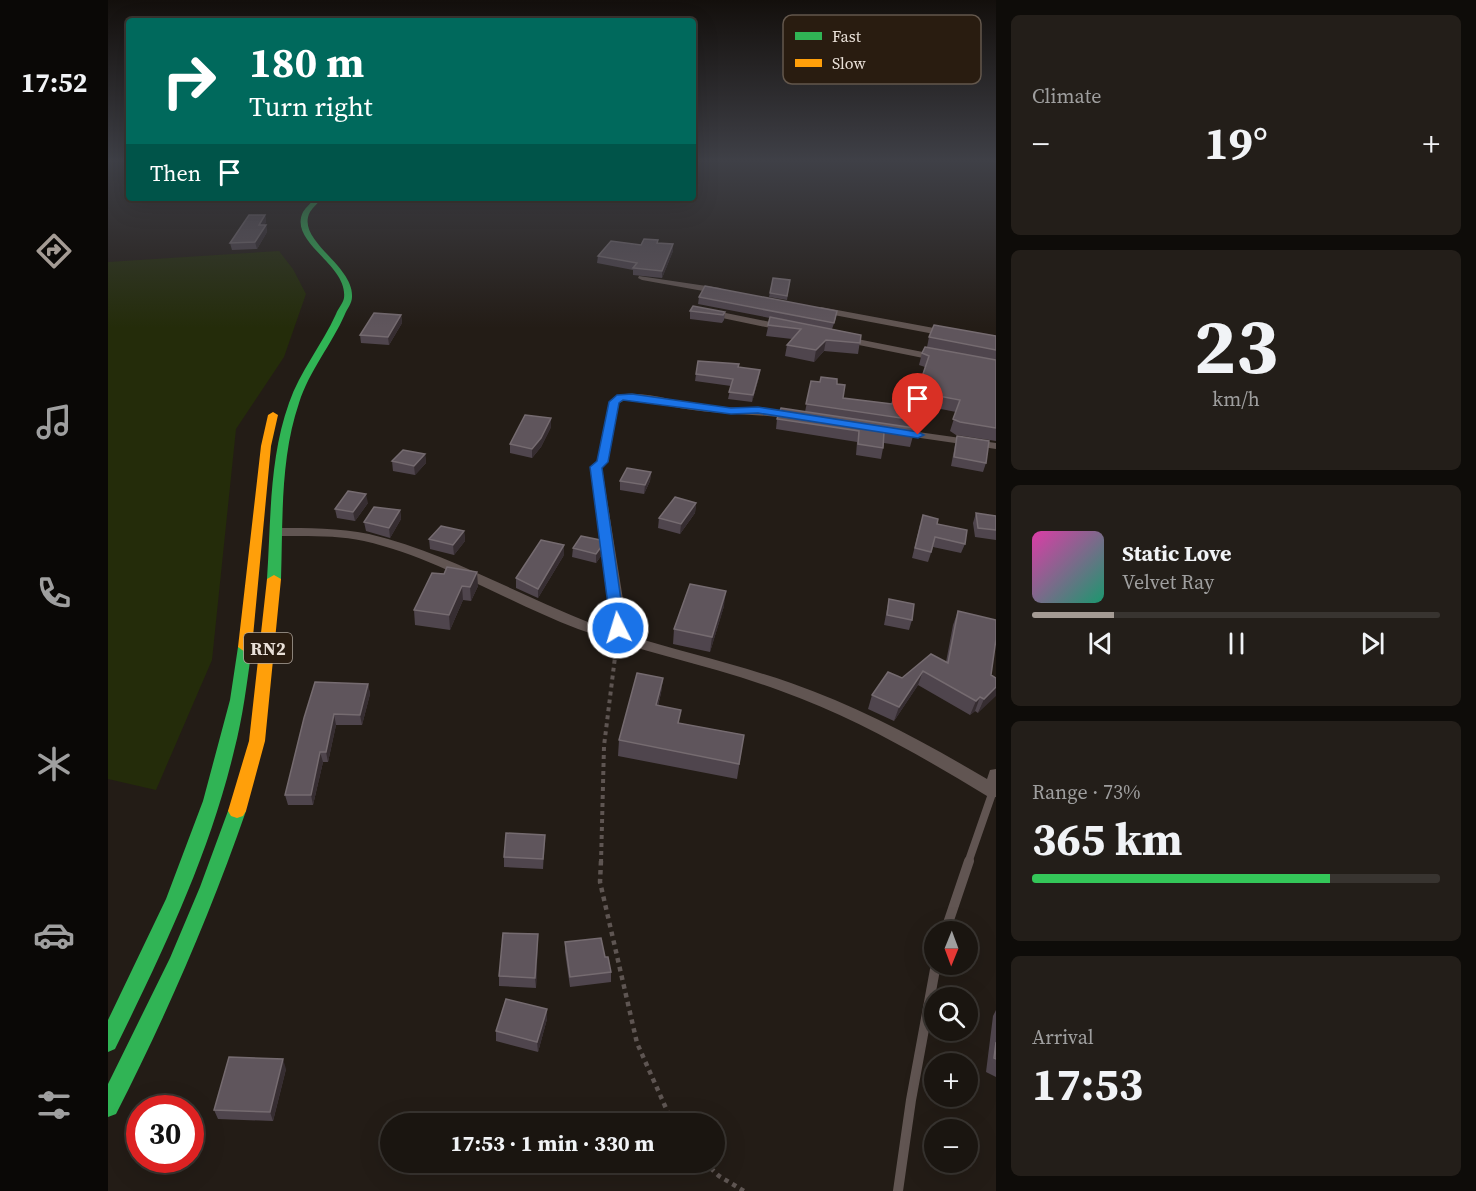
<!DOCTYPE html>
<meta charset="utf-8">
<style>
body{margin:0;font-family:"Source Serif 4",serif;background:#231e19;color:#f1f3f6;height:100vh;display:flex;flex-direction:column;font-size:22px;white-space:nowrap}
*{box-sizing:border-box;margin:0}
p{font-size:20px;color:#9f9f9f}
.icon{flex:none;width:33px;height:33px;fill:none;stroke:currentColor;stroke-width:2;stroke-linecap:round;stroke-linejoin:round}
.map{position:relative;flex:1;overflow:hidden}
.drawer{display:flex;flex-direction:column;gap:15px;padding:15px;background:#0e0c09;width:480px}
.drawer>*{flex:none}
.hud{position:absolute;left:18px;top:18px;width:570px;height:183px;border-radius:6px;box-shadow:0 6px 24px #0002,0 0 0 2px #383430;background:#00695c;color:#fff;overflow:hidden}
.needle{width:39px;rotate:181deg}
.fabs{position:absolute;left:816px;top:921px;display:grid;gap:12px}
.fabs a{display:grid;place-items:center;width:54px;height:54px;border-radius:50%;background:#1a1510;box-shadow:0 6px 24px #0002,0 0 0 2px #383430;font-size:30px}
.speed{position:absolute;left:18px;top:1095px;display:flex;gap:12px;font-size:30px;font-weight:700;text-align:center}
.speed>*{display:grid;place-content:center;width:78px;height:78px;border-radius:50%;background:#1a1510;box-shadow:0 6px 24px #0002,0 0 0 2px #383430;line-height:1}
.speed .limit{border:9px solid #d22;background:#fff;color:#111}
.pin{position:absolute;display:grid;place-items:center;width:51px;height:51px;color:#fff;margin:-62px -26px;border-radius:50% 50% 50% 0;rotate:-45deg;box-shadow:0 0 6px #0007}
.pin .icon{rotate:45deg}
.me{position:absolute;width:66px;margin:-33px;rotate:355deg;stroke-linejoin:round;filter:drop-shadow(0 0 4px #0008)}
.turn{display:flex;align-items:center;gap:21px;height:126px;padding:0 24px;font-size:27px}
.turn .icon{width:78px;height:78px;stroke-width:2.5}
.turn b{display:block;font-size:42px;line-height:51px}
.then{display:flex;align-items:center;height:57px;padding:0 24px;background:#0003;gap:12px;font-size:22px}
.big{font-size:45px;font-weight:700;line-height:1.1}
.drawer .card{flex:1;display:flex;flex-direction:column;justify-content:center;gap:9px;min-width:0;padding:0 21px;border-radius:9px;background:#231e19}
.drawer .dial{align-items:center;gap:0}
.dial b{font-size:78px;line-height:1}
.song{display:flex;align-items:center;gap:18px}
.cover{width:72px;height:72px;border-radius:9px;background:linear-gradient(135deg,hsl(320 70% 55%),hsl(160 70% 35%))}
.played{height:6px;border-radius:3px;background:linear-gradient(90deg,#a49b94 20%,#383430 20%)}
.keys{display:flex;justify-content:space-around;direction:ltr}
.heat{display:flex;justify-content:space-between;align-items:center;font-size:33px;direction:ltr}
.charge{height:9px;border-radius:4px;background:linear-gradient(90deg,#34c759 73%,#383430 0)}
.trip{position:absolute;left:272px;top:1113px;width:345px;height:60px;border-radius:30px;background:#1a1510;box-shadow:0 6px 24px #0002,0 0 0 2px #383430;font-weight:700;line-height:60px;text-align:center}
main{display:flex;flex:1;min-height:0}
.dock{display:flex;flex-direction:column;width:108px;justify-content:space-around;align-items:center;background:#0a0806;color:#9f9f9f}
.dock .icon{width:42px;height:42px}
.dock .on{color:#a49b94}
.dock b{font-size:27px;color:#f1f3f6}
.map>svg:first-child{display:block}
</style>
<main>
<nav class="dock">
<b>17:52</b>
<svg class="icon on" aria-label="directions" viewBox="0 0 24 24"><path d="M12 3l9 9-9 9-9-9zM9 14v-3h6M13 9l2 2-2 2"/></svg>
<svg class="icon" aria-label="music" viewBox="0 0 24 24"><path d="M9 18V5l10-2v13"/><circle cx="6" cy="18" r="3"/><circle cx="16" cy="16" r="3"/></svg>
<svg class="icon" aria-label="phone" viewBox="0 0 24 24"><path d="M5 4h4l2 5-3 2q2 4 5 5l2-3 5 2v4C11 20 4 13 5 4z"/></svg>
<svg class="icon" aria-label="climate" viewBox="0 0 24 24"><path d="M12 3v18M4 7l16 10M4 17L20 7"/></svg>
<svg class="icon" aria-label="car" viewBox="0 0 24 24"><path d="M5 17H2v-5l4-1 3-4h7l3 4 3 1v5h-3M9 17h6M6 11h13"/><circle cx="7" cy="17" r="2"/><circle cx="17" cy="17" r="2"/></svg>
<svg class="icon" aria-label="filters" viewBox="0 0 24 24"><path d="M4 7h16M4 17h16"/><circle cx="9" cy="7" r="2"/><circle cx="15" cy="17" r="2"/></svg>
</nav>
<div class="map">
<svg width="888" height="1191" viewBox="0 0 888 1191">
<rect width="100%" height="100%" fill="#231c16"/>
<path fill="#242c0a" d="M171,251L185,269L198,294L176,357L128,429L104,660L48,790L0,779V262Z"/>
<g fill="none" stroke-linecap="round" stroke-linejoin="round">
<path stroke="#5e5552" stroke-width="4" stroke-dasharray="4 4" stroke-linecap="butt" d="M493,863L496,746L508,649"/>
<path stroke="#5e5552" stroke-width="4.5" stroke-dasharray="4.5 4.5" stroke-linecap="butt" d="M493,861L492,882L529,1043L565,1124
M596,1162L611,1176L636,1191"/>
<path stroke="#615552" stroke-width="8" d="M860,863L885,791L888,793"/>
<path stroke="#615552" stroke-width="10" d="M837,932L861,861
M790,1191L803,1100L828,964"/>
<path fill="#615552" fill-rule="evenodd" d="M531,276L612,288L616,291L612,294L534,280L530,278Z
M713,307L842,331L847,334L842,337L710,312L709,310Z
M598,309L677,325L681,328L677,331L595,314V310Z
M734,336L830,355L835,358L830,361L731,341L729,339Z
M517,394C544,392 570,403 596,405C628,409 660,407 691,414L692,416L687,419C645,413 603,415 561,406C546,402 525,395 511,403L500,462L494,468L517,612L516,634C571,651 628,664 683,683C752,707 816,742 879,779L882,770L888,769V797L879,796C813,756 746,717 673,691C606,666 536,653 470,629C398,602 331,558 256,541C228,535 199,536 170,536L164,532L170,528C200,528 231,528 261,534C345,554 421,602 502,630L503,612L482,467L489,461L501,402Z
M789,429L888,443V449L785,434L784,432Z"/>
<path fill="#30b455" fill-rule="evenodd" d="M207,198H214C211,202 205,207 202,212C187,240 246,265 244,297C244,303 239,309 237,314C224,344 201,371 191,403C172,459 175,520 173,579L166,583L159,579C163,520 161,459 181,403C192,371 214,345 228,314C230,309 235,303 236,298C240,264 180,243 195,212C198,207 204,202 207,198Z
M137,642L144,647C139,682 135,717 126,751C101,856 54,953 7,1049L0,1052V1020L58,899L95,801L122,700L130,647Z
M129,804L135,806L138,811C102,915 58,1016 8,1114L0,1117V1084L62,958L92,887L120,811L123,806Z"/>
<path fill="#ff9f0a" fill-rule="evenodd" d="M165,412L170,415L163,446L144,647L137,652L130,647L153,446L160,415Z
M166,575L173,579L157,741L138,811L135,816L129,818L123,816L120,811L141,741L159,579Z"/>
</g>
<path fill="#4f454d" d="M157,215L158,222L156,225H158L159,232L149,249L124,250L122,243Z
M550,243L565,244V251L554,278L525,275V270L489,263L490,256L533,245Z
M665,278L682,280L679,300L661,297Z
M591,297L728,318L724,329L753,335L750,354L716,351L706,362L677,356L679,345L684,339L658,336L662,318L590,304Z
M582,311L617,312L616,320L614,323L582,319Z
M293,315L294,323L281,345L253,343L252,335Z
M888,336V441L848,435L842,431L848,412L808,404L806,420L804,428L805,436L802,447L776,443L773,459L748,455L749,442L668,429L669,419L697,412L703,381L729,384L735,398L784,404L807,400L817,367L811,365L814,353L819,347L821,337Z
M590,361L630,367L651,377L644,402L620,399L623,386L587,381Z
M443,427L433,447L424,458L402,453V444Z
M849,436L878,463L875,472L843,466L847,445Z
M317,454L318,463L307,475L285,471L284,461Z
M543,472L542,481L536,494L512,490V481Z
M260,503L247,521L229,518L227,509Z
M588,503L587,513L572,534L550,528L551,518Z
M292,510L293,519L282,538L258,531L256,522Z
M868,513L888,516V540L867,537L865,523Z
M829,524L857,544L853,553L825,547L820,562L804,558L812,525Z
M356,531L357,541L346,555L322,549L321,539Z
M473,536L493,556L488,563L464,557L465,548Z
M456,555L430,598L408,588V578Z
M336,574L370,586L363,601L355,600L342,630L307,625L306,610Z
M781,599L804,620L801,630L776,625L779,609Z
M616,606L602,652L565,644L566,629Z
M850,611L883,675L888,678L870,713L867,711L862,715L810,685L786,721L760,709L764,695L794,678L838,662L845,625Z
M555,678L553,693L550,706L571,723L636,735L629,779L510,756L511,740Z
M260,684L262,694L254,725H228L220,762H215L205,805H180L177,795L196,718Z
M437,835L435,869L396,867V857Z
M430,934L428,988L391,986V976Z
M457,942L497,957L503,972V982L462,987L457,952Z
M888,1010V1077L878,1072L885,1016Z
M439,1019L430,1052L388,1041V1031Z
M178,1069L165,1121L110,1119L106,1110Z"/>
<path fill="#362d31" d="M157,215L158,222L153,232L151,225Z
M158,225L159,232L149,249L147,242Z
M565,244V251L554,278V271Z
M293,315L294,323L281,345L280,337Z
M718,340L716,351L706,362L708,350Z
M652,370L651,377L644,402L645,395Z
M443,418V427L433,447L424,458V449Z
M317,454L318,463L307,475L306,466Z
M543,472L542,481L536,494L537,485Z
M258,494L260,503L247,521L245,512Z
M588,503L587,513L572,534L573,524Z
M292,510L293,519L282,538L281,528Z
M356,531L357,541L346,555L345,545Z
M456,545V555L430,598V589Z
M493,547V556L488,563V554Z
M369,572L370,586L363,601L362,587Z
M354,586L355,600L342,630L341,615Z
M618,591L616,606L602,652L604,637Z
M815,671L810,685L786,721L791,707Z
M555,678L553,693L546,720L548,705Z
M260,684L262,694L254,725L252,715Z
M888,687V696L870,713L876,699Z
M872,697L867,711L862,715L868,701Z
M226,714L228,725L220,762L218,752Z
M212,752L215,762L205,805L203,795Z
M430,934V944L428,988L427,978Z
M439,1009V1019L430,1052L429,1042Z
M175,1059L178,1069L165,1121L162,1112Z"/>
<path fill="#5f555c" stroke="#756b70" stroke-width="1.5" d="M141,215H157L151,225H158L147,242L122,243Z
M536,239L550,240L549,243L565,244L554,271L525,268L529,263L490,256L503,241L533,245Z
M665,278L682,280L679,296L662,293Z
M597,286L729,311L726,323L591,297Z
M585,306L617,312L615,315L582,311Z
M266,313L293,315L280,337L252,335Z
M662,317L753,335L752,343L718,340L708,350L679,345L693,329L660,325Z
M826,325L888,336V350L821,337Z
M817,347L888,360V428L852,422L845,419L852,400L809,392L821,356L814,353Z
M590,361L631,364L630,367L652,370L645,395L621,392L625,379L588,374Z
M713,377L729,379V384L737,385L735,398L784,404L786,396L808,400L806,420L698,404L703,381L712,382Z
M673,408L806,428L805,436L776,432L775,448L750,444L751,431L669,419Z
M417,415L443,418L433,438L424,449L402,444Z
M849,436L881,441L878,463L846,457Z
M295,450L317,454L306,466L284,461Z
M519,468L543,472L537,485L512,481Z
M240,491L258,494L245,512L227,509Z
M567,497L588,503L573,524L551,518Z
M266,507L292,510L281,528L256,522Z
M868,513L888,516V530L870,528Z
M815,515L830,519L829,524L859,530L857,544L827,537L823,552L807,548Z
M333,526L356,531L345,545L321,539Z
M473,536L492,540L493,547L488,554L465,548Z
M433,540L456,545L430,589L408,578Z
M339,567L369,572L362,587L354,586L341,615L306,610L324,573L336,574Z
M582,584L618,591L604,637L566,629Z
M781,599L806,604L804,620L779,615Z
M850,611L888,620V639L883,675L888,678V687L876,699L872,697L868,701L815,671L791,707L764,695L780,672L794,678L823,654L840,663Z
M529,673L555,678L548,705L573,710L570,723L636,735L631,764L511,740Z
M207,682L260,684L252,715L226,714L218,752H212L203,795H177L196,718Z
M398,833L437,835L435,859L396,857Z
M395,933L430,934L427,978L391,976Z
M493,938L497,957H500L503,972L462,977L457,942Z
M398,999L439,1009L429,1042L388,1031Z
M888,1042V1059L886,1058Z
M121,1057L175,1059L162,1112L106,1110Z"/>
<linearGradient id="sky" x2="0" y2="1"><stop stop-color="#130f0c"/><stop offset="0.49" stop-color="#3f4047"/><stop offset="1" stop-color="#3f4047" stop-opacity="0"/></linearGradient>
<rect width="888" height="328" fill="url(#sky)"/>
<path fill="#1a73e8" stroke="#114b97" stroke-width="1.5" d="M524,394L623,408L650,407L810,432L816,435L810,438L650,413L623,414L515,400L511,403L500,462L494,468L517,628L510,633L503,628L482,467L489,461L501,402L509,395Z"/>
<g text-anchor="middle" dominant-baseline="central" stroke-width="6" stroke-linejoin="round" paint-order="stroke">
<rect fill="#291c10" stroke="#afa59c" stroke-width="1.5" x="136" y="633" width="48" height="30" rx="4.5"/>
<g font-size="18" font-weight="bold" fill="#e9e0d8">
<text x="160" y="648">RN2</text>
</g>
</g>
<rect x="675" y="15" width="198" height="69" rx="9" fill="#291c10" stroke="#63574c" stroke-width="1.5"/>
<rect x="687" y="32" width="27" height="8" fill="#30b455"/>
<rect x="687" y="59" width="27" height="8" fill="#ff9f0a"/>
<g font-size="16" fill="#e9e0d8">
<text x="724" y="42">Fast</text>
<text x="724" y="69">Slow</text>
</g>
</svg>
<div class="fabs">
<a><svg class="needle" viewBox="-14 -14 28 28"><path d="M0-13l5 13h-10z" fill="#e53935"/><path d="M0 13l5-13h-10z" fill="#9f9f9f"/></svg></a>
<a><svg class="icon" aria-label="search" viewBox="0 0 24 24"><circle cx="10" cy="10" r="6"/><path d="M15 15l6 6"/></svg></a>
<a>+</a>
<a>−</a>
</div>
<div class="speed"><div class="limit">30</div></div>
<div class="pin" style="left:810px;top:435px;background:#d93025"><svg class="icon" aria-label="arrive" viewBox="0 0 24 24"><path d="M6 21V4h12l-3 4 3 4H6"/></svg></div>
<svg class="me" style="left:510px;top:628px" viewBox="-20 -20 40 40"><circle r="17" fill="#1a73e8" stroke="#fff" stroke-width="3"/><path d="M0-11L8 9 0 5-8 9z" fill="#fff"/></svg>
<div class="trip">17:53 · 1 min · 330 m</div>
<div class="hud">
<div class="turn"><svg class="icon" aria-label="right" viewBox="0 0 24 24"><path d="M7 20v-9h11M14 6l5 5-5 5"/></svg><div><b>180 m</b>Turn right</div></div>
<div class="then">Then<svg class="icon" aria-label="arrive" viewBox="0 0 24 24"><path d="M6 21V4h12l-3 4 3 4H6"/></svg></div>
</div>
</div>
<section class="drawer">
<div class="card"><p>Climate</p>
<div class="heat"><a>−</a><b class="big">19°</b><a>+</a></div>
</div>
<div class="card dial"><b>23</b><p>km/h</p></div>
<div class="card">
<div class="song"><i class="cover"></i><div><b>Static Love</b><p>Velvet Ray</p></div></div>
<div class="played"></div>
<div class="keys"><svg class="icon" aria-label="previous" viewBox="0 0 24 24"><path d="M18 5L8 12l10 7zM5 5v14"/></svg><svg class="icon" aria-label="pause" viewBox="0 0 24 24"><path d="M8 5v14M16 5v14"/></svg><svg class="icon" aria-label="next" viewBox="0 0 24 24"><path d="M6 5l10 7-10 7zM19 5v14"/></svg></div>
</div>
<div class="card"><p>Range · 73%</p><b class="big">365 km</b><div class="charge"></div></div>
<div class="card"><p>Arrival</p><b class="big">17:53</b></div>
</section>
</main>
